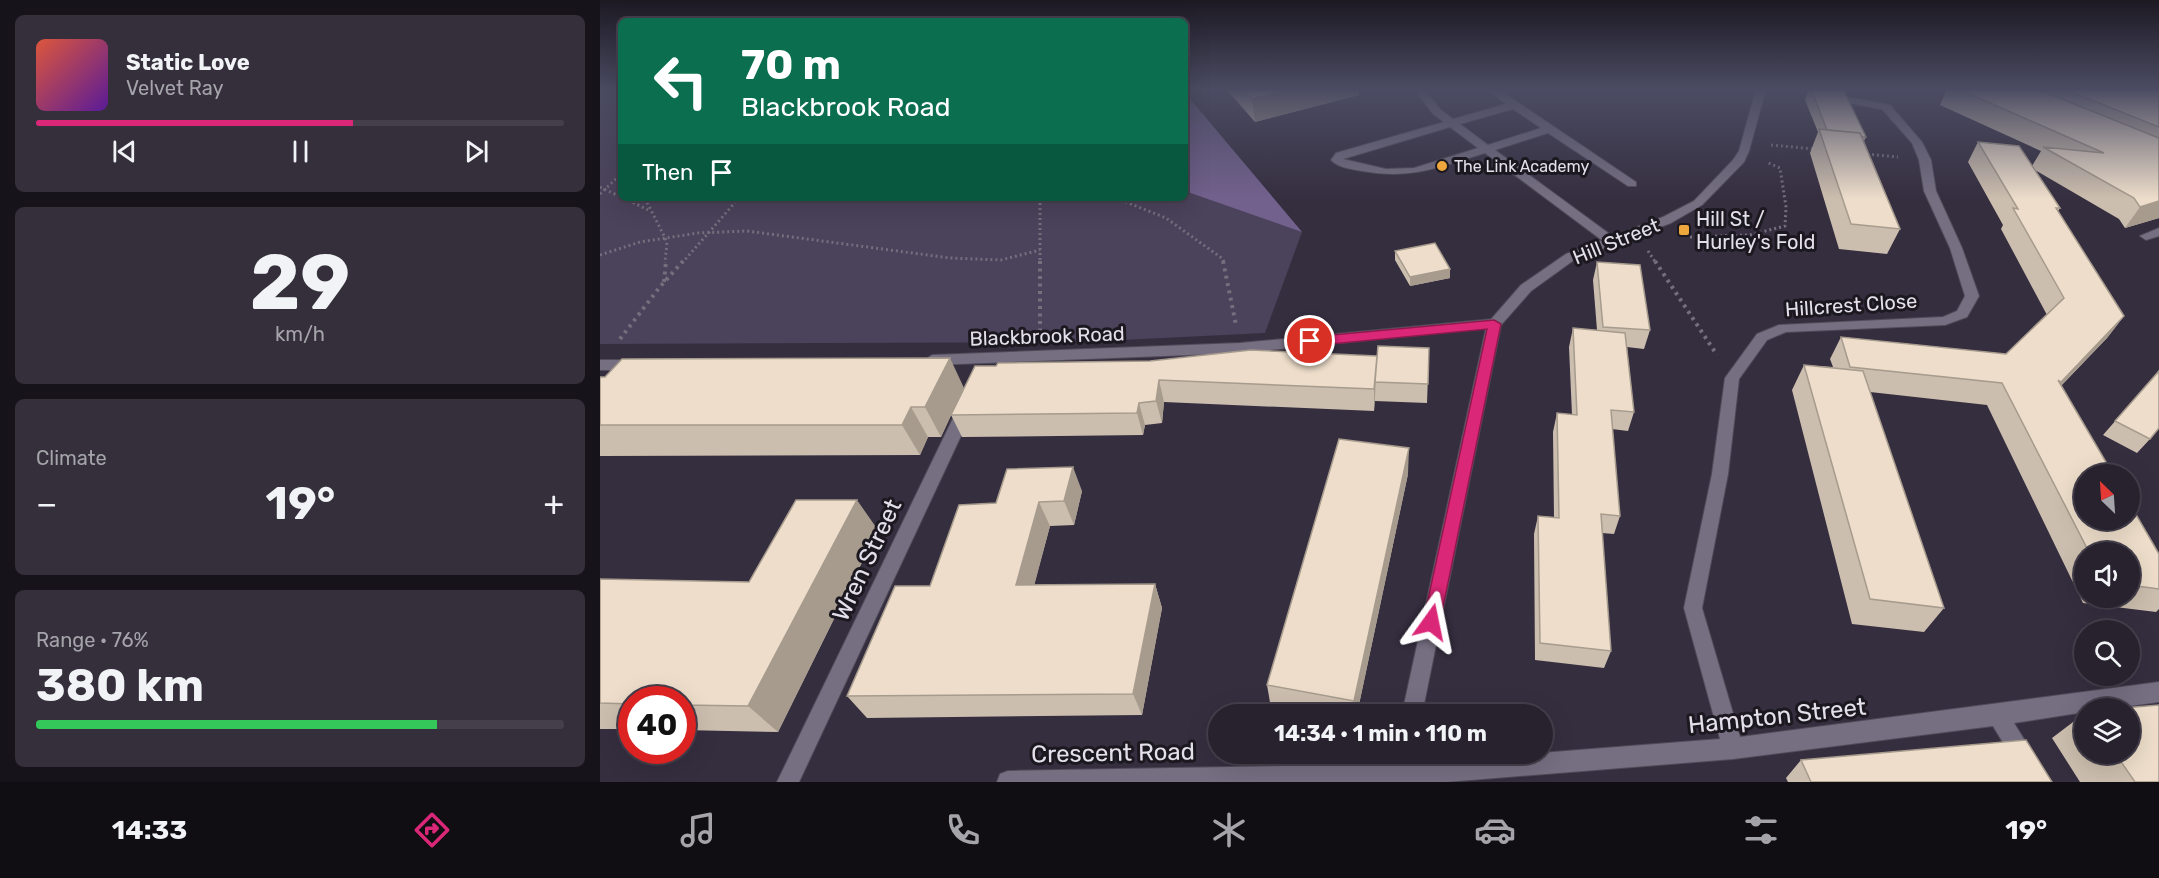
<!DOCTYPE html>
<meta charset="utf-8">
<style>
body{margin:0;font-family:Rubik,sans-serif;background:#342f3b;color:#f1f3f6;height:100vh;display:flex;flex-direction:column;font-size:22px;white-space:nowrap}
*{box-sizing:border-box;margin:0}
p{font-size:20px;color:#a5a4aa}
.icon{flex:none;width:33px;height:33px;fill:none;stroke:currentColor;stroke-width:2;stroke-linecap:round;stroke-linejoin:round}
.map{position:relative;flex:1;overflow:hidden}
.side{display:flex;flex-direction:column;gap:15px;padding:15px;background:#16131a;width:600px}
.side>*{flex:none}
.hud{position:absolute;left:18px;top:18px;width:570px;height:183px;border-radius:9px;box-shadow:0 6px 24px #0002,0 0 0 2px #443f4b;background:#0b6e4f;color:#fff;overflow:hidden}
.needle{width:39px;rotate:335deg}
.tools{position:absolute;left:1474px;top:464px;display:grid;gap:12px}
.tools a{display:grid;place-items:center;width:66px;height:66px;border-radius:50%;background:#28222f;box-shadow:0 6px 24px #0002,0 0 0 2px #443f4b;font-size:30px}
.speed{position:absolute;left:18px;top:686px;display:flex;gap:12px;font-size:30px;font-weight:700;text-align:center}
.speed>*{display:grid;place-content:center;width:78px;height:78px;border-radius:50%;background:#28222f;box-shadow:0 6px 24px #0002,0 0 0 2px #443f4b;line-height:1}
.speed .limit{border:9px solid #d22;background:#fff;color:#111}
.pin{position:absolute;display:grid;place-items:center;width:51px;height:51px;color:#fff;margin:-26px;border:3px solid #fff;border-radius:50%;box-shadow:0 2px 6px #0007}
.me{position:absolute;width:66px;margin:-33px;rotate:12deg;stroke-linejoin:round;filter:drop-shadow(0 0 4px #0008)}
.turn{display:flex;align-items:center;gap:21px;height:126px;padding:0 24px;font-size:27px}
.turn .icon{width:78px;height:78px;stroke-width:2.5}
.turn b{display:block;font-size:42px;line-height:51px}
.then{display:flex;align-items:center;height:57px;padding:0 24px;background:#0003;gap:12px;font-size:22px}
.big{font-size:45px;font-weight:700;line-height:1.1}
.side .tile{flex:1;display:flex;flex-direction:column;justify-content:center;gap:9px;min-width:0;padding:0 21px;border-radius:9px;background:#342f3b}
.side .dial{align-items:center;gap:0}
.dial b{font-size:78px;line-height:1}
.song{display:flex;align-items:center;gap:18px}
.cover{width:72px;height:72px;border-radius:9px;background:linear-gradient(135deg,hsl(10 70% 55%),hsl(270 70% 35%))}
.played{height:6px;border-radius:3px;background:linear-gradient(90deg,#db2777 60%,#443f4b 60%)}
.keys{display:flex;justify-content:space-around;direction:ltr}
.heat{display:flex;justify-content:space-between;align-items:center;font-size:33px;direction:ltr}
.charge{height:9px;border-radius:4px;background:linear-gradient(90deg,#34c759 76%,#443f4b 0)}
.trip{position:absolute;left:608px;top:704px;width:345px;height:60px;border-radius:30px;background:#28222f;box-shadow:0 6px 24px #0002,0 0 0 2px #443f4b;font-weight:700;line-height:60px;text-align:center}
.tab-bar{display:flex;height:96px;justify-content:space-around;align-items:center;background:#100e13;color:#a5a4aa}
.tab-bar .icon{width:42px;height:42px}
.tab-bar .current{color:#db2777}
.tab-bar b{font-size:27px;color:#f1f3f6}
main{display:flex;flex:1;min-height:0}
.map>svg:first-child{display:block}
</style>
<main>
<section class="side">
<div class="tile">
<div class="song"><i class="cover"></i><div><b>Static Love</b><p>Velvet Ray</p></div></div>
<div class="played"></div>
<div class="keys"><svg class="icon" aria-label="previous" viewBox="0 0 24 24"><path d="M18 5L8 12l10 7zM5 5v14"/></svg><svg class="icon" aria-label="pause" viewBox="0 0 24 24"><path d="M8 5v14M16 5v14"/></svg><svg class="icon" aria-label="next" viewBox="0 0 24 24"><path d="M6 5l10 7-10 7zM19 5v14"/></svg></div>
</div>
<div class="tile dial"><b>29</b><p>km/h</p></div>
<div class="tile"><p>Climate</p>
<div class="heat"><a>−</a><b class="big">19°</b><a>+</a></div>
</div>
<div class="tile"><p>Range · 76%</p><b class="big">380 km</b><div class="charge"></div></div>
</section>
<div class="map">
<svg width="1559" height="782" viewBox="0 0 1559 782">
<rect width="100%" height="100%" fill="#352e3f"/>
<path fill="#4b425b" d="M0,89H21V198H585V93L702,232L665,333L481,342L0,344Z"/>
<path fill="#72618d" d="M585,93L702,232L585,191Z"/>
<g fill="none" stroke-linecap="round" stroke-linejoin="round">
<defs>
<path id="service" d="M814,89H824L841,110L853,119L906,104L889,91L898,89L1036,182V186H1028L948,133L895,150L1015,238L1017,241L1015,244H1007L885,153C839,167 811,180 762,171C751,169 739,168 731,160L736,153L844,122L833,114ZM913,109L941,128L888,145L860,124ZM850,127L878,148L814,168L786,169L743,159Z
M1230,94L1286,104L1291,107L1286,110L1226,99V95Z"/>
<path id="minor" d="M1282,105H1290L1322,142L1331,160L1336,191L1362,248L1379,296L1367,317L1345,325L1186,332L1167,340L1139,379L1128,474L1102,608L1140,737L1559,682V702L1515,708H1485V712L1414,723L1450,782H1427L1393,726L1133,759L846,782H397L400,774L408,771L799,764L1120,739L1084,608L1112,474L1125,378L1157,334L1179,325L1343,317L1357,311L1365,296L1350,248L1324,191L1319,160L1312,143L1282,109Z
M1559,228V236L1546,240L1540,236Z
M894,319L899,321L901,324L899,327L640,353L332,365L325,360L332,355L640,343Z
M0,360H35L42,365L35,370H0Z
M366,402L371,404L374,408L199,782H177L358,408L361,404Z"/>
<path id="tertiary" d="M1156,89H1166L1149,151L1144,162L1102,205L1071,223L974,260L931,291L901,325L822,714H802L887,324L921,285L966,254L1063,217L1094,201L1133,160L1139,151Z
M792,753H814L809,782H787Z"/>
</defs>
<use href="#service" stroke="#504b59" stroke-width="2"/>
<use href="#minor" stroke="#504b59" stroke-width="2"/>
<use href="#tertiary" stroke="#504b59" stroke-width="2"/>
<path stroke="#746e7d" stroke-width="3" stroke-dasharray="2 3" stroke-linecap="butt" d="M1171,145L1214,149
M1267,154L1298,157
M0,187L21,197
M0,194L21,174
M24,198L48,210
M45,198L67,242L65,263
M440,198V263
M516,198L566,218L623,259L624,263
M1090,237L1150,235L1185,226L1186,207L1180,168L1166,162
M1048,251L1056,263
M0,255L40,242L98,233L147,231L350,258L401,260L440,250
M82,263L139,198"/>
<path stroke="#746e7d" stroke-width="4" stroke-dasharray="3 4.5" stroke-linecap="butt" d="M440,261V332
M623,261L636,325
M1055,261L1117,355
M64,282L66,261
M20,339L59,288L83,261"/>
<use href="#service" fill="#766f82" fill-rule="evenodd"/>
<use href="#minor" fill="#766f82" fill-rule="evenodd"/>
<use href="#tertiary" fill="#766f82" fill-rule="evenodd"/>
</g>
<path fill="#ccbeae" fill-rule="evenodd" d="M626,89H759V95L655,122Z
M1209,89H1236L1266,137L1264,141L1300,229L1287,254L1239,249L1210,153L1218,132L1205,100Z
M1347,89H1559V218L1525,228L1519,219L1435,170L1460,208L1458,211L1524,316L1507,338L1461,386L1559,554V609L1556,612L1483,603L1387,405L1270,392L1344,608L1324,632L1252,624L1192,390L1204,365L1233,367L1230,359L1241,337L1406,354L1447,315L1401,229L1403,225L1368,162L1378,142L1432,166L1441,151L1340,105ZM1485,552H1530V597H1485Z
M795,251L850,269V278L810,286L795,260Z
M997,262L1050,330L1044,349L1027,347L1034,412L1028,431L1012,429L1020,516L1014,534L1002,533L1011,651L1004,668L935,660L934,534L938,516L954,517L953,432L957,413L972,415L969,347L973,328L997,330L993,280Z
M829,348L827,403L775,401V397L774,411L564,402L562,423L545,425L543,435L362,437L351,415L341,437H328L320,455L0,456V377L364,388L396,366L550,361L777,356Z
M1559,371L1550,439L1537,453L1503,435Z
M808,474L757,714H704L671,708L667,685Z
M482,491L474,525L450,526L434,585L555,584L562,608L542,715L267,718L247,696L330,586L396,503Z
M278,530L178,732L82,730V699H32V729H0V579L149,582Z
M1485,713V753H1530L1559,782H1480L1452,738Z
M1201,760L1452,782H1188L1186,778Z"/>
<path fill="#a69b8d" d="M691,89H759V95L655,122L652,99Z
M1559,201V218L1525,228L1540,207Z
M850,269V278L810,286V277Z
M1524,316L1507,338L1444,403L1461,382Z
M777,356L775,397L774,411V389Z
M350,358L364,388L341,437L325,407Z
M559,380L564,402L562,423L556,401Z
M539,403L545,425L543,435L537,413Z
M311,407L328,437L320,455L302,425Z
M809,448L808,474L757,714H754V701Z
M473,467L482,491L474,525L464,501Z
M257,500L278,530L178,732L148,706Z
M439,502L450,526L428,609L416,585Z
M555,584L562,608L542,715L533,694Z"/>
<path fill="#edddca" stroke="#a69b8d" stroke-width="1.5" d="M643,89H691L652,99Z
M1211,89H1236L1244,91L1266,137H1262L1260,133L1227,130Z
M1358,89H1437L1559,138V201L1540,207L1534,198L1443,147L1504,153Z
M1464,89H1559V127Z
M1219,129L1260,133L1300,229L1251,224Z
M1378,142L1419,146L1460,208H1456L1524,316L1461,382L1458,380L1513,474H1485V519H1530V504L1559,554V589L1530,585V552H1489L1402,383L1250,367L1241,337L1406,354L1464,298L1413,208L1418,209Z
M835,243L850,269L810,277L795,251Z
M997,262L1040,265L1050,330L1003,327Z
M973,328L1025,333L1034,412L1011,410L1020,516L1001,514L1011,651L940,643L938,516L959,518L957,413L977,415Z
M778,346L829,348L828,384L775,382Z
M651,350L777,356L774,389L559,380L556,401L539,403L537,413L351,415L375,366H396L398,363L550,361Z
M350,358L325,407H311L302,425H0V377H5L22,359Z
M1204,365L1263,371L1344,608L1270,599Z
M1559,371V428L1550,439L1515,421Z
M739,439L809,448L754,701L667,685Z
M473,467L464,501L439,502L416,585L555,584L533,694L247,696L295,586H330L359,505L396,503L407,469Z
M196,500H257L148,706L82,705V699H32V704L0,703V579L149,582Z
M1559,705V782H1535L1515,753H1530V708H1523Z
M1426,740L1452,782H1211L1201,760Z"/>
<linearGradient id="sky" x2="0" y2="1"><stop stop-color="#1d1923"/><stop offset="0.45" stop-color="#4b4c63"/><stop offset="1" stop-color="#4b4c63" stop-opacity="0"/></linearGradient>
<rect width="1559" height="199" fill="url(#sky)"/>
<path fill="#db2777" stroke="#8e194d" stroke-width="1.5" d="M894,320L901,324L840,622L837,628L831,630L825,628L823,622L887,329L710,346L703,341L710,337Z"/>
<g fill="#eea73d" stroke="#1b1820" stroke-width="2">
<circle cx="842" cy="166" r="6"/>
<rect x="1078" y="224" width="12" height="12" rx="3"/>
</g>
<g text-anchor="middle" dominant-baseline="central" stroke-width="6" stroke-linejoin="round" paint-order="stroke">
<g font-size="16" fill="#e4e0eb" stroke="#1b1820" text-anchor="start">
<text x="854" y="166">The Link Academy</text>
</g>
<g font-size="20" fill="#e4e0eb" stroke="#1b1820" text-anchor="start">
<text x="1096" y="219">Hill St /<tspan x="1096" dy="23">Hurley's Fold</tspan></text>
</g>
<g font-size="20" fill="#e4e0eb" stroke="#1b1820">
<text transform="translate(1016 241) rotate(-22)">Hill Street</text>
<text transform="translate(1251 305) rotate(-4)">Hillcrest Close</text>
<text transform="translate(447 336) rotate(-2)">Blackbrook Road</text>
</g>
<g font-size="24" fill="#e4e0eb" stroke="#1b1820">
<text transform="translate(267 560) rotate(-65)">Wren Street</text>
<text transform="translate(1177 716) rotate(-6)">Hampton Street</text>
<text transform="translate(513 753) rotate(-1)">Crescent Road</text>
</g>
</g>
</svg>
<div class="tools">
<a><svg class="needle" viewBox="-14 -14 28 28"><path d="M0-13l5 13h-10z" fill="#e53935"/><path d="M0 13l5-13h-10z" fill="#a5a4aa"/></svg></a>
<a><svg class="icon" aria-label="sound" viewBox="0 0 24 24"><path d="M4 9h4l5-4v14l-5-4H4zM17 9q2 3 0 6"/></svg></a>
<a><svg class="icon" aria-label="search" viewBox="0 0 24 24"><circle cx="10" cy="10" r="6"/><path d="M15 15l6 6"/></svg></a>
<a><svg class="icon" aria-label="layers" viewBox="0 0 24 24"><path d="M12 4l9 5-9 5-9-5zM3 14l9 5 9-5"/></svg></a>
</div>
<div class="speed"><div class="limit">40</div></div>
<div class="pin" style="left:710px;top:341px;background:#d93025"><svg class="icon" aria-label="arrive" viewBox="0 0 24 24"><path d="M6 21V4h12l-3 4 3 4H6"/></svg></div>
<svg class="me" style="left:831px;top:622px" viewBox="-20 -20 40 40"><path d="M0-17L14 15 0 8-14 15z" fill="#db2777" stroke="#fff" stroke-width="4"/></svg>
<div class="trip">14:34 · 1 min · 110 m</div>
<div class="hud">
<div class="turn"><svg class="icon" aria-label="left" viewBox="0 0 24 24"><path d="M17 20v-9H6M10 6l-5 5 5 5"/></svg><div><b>70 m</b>Blackbrook Road</div></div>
<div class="then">Then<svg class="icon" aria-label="arrive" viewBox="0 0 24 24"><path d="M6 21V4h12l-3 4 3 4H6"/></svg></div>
</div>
</div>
</main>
<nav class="tab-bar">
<b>14:33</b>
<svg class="icon current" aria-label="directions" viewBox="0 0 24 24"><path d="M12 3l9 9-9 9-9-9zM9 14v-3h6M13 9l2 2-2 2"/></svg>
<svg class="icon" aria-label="music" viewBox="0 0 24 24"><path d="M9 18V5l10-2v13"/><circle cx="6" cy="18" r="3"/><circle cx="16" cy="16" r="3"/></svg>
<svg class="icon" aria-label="phone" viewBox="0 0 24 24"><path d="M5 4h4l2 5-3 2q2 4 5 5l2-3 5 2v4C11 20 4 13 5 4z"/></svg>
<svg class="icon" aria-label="climate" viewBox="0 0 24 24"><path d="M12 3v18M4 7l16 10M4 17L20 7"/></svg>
<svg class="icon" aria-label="car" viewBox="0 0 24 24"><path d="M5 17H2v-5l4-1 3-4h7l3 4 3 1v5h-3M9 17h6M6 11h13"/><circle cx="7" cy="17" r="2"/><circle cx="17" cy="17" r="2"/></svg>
<svg class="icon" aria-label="filters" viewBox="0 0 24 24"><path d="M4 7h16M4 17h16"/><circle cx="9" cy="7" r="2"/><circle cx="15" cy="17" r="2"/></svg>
<b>19°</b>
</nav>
